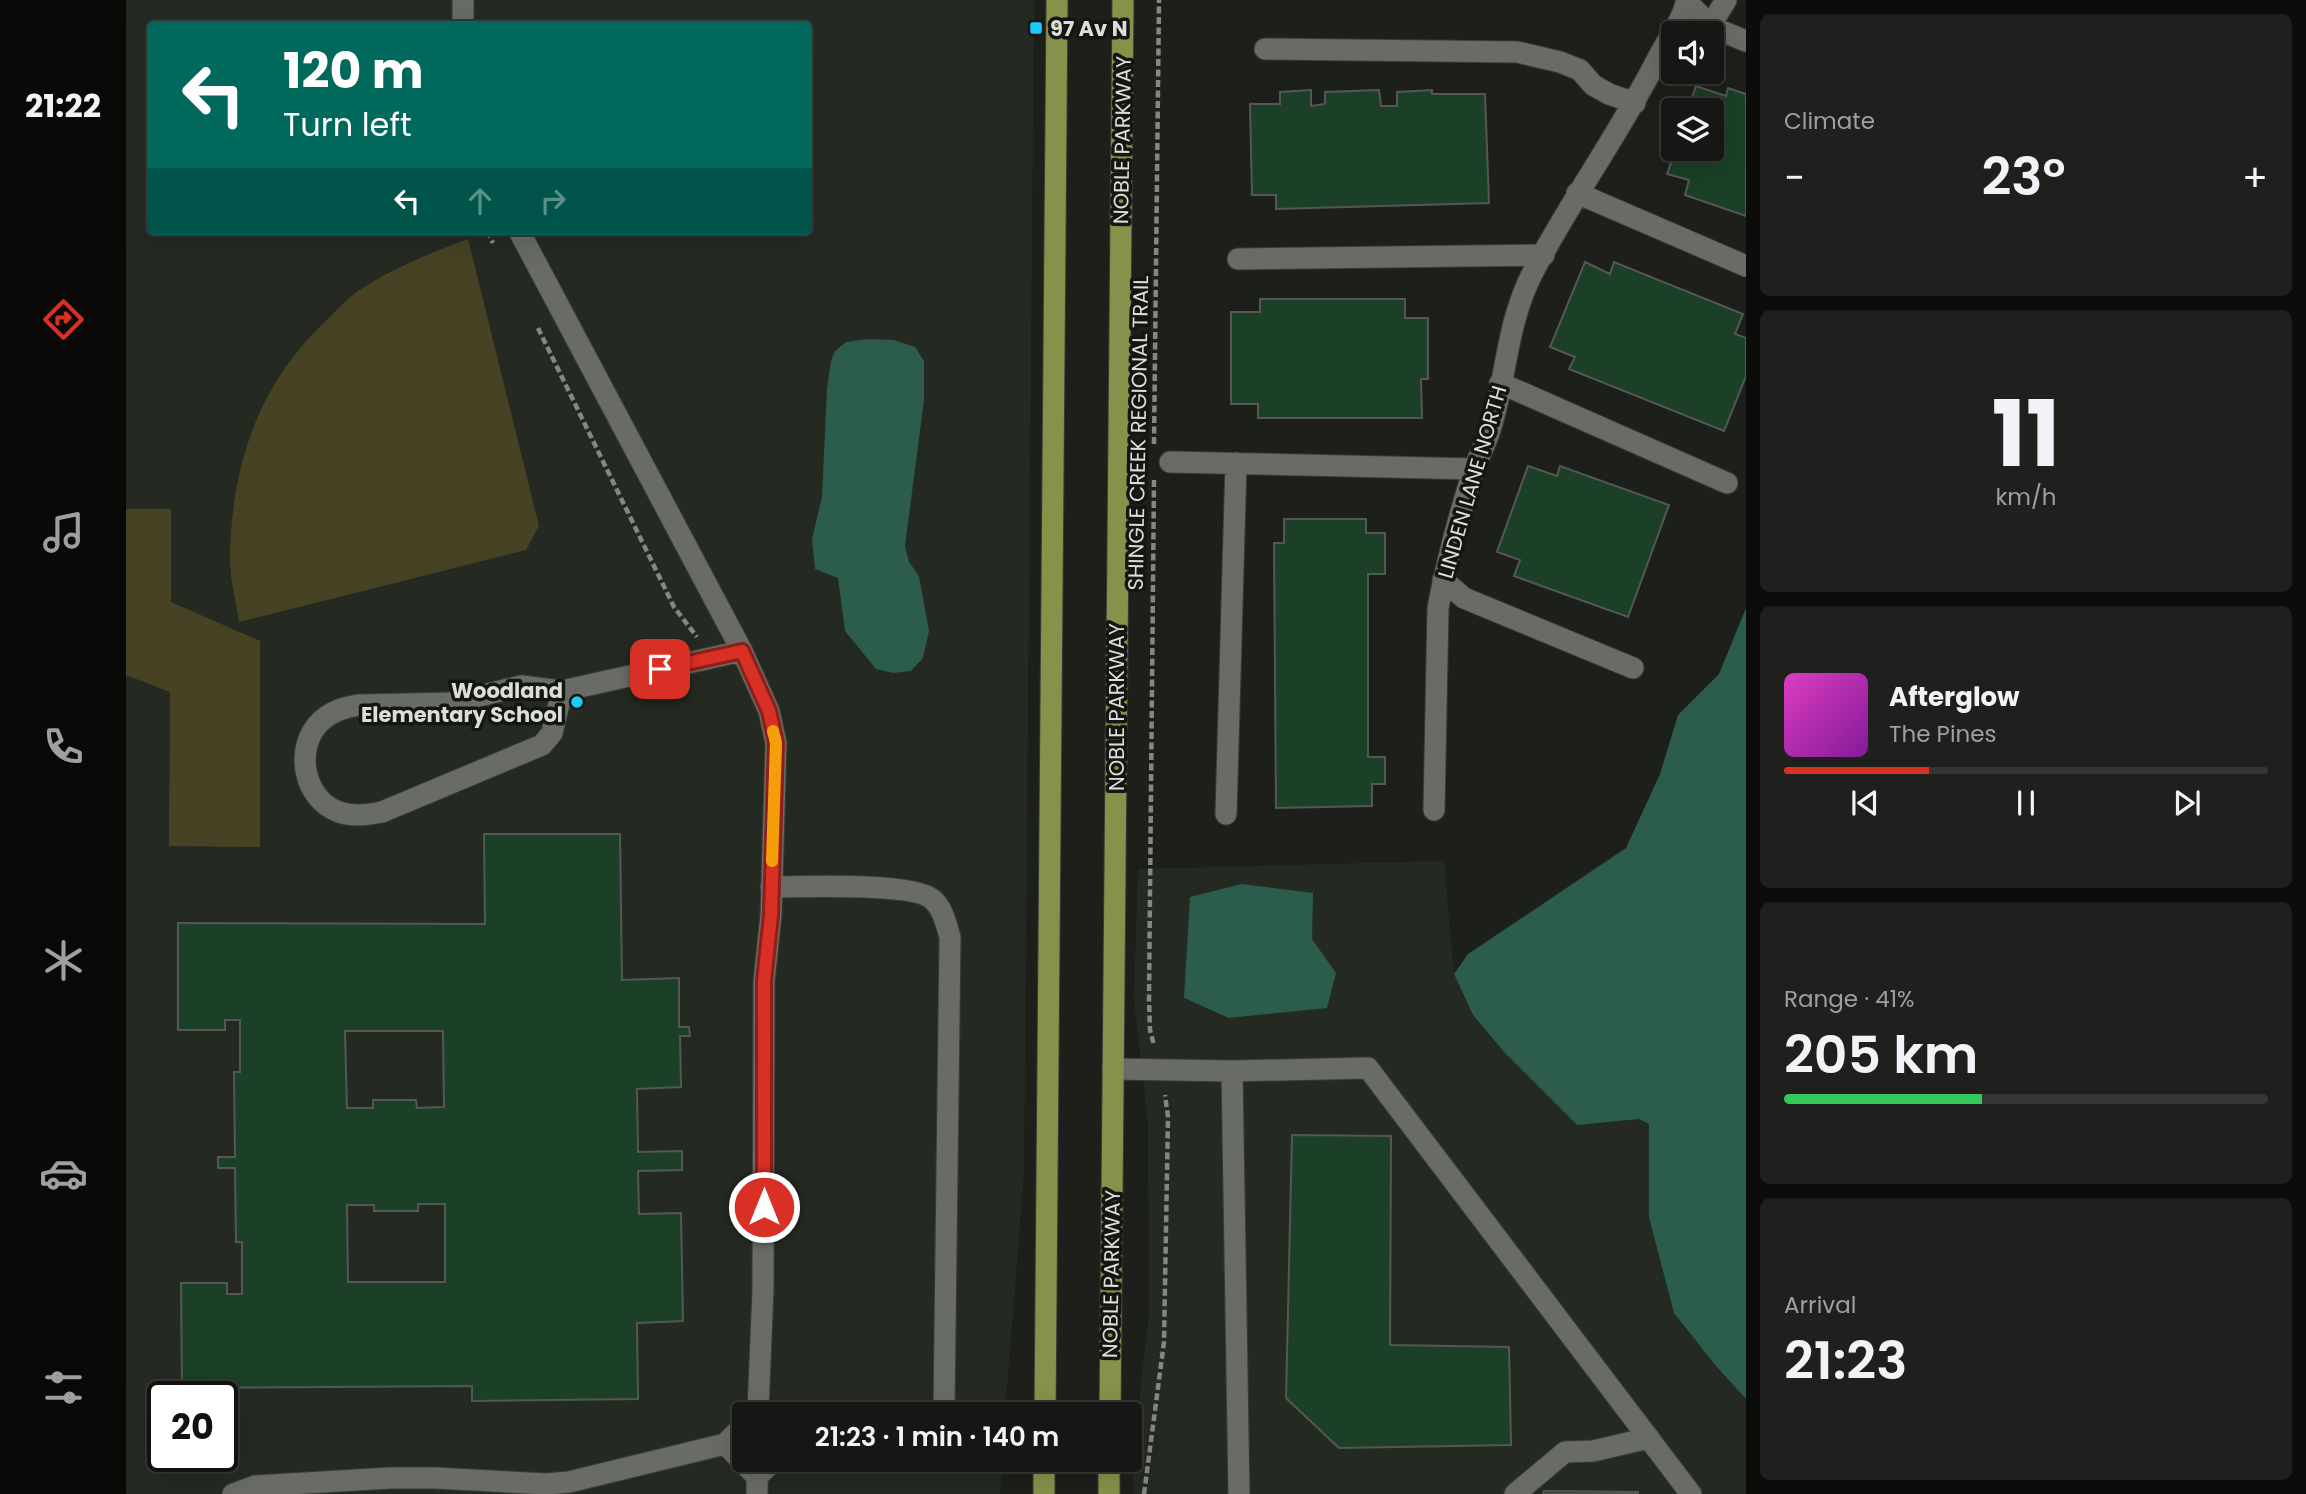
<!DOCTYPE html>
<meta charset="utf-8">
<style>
body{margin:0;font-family:Poppins,sans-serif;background:#1f201d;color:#f1f3f6;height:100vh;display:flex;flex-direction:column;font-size:26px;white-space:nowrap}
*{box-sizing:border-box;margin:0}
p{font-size:23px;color:#9e9fa0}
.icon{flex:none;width:38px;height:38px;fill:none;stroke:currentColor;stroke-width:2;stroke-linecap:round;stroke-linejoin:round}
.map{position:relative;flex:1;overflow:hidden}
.panel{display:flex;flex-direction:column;gap:14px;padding:14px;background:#0c0d0b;width:560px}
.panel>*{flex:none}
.hud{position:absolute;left:21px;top:21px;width:665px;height:214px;border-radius:7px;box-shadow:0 7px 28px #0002,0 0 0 2px #353634;background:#00695c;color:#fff;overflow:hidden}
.controls{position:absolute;left:1535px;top:21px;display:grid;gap:14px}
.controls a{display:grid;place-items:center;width:63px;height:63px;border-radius:7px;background:#161714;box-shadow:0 7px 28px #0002,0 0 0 2px #353634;font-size:35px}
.speed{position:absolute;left:21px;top:1381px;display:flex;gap:14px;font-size:35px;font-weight:700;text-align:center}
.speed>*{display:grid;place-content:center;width:91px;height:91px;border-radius:50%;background:#161714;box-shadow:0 7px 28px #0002,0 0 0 2px #353634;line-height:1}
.speed .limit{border:4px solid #111;border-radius:10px;background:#fff;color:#111}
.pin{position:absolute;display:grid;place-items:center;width:60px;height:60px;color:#fff;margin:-30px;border-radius:14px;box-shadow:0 4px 10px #0006}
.me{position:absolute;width:77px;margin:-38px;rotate:0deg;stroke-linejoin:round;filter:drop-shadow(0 0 5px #0008)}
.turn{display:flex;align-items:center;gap:24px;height:147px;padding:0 21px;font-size:32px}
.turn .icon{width:91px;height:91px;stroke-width:2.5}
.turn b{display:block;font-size:49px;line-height:60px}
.lanes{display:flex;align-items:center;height:66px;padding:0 21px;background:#0003;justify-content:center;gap:35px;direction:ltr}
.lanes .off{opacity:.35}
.big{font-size:52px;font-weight:600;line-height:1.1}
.panel .tile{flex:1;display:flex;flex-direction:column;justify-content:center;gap:10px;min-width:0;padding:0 24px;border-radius:10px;background:#1f201d}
.panel .dial{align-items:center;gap:0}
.dial b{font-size:91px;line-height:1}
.song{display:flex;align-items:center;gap:21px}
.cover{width:84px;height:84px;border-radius:10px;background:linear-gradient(135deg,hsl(310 70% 55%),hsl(290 70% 35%))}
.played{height:7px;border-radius:4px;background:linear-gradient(90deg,#d93025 30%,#353634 30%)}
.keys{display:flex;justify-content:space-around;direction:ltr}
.heat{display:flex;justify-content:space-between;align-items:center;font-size:38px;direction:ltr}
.charge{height:10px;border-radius:5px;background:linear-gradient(90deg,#34c759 41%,#353634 0)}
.trip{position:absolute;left:606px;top:1402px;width:410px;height:70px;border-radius:7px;background:#161714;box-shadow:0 7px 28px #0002,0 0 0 2px #353634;font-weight:600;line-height:70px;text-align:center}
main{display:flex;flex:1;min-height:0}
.tab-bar{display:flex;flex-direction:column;width:126px;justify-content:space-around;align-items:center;background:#090908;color:#9e9fa0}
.tab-bar .icon{width:49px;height:49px}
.tab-bar .active{color:#d93025}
.tab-bar b{font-size:32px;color:#f1f3f6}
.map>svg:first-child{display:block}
</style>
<main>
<nav class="tab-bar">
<b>21:22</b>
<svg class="icon active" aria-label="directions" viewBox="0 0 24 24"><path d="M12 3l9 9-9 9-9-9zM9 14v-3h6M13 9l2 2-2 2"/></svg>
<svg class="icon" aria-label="music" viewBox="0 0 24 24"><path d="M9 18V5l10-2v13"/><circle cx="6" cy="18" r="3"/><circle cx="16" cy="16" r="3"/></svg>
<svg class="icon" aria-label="phone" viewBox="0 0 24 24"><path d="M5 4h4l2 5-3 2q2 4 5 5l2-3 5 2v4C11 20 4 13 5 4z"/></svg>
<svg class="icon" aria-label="climate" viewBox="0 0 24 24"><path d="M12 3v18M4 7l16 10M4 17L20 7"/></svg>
<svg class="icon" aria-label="car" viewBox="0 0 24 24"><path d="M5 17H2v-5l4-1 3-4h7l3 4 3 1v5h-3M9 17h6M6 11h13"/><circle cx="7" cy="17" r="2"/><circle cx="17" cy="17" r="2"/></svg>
<svg class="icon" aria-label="filters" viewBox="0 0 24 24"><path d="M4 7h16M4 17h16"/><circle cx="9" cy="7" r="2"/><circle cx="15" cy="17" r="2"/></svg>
</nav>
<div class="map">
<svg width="1620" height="1494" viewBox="0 0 1620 1494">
<rect width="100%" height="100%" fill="#1d1f1b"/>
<path fill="#242a21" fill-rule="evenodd" d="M0,0H908L898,1173L879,1414H618V1460H876L874,1494H0ZM24,24H682V231H24ZM37,1396H96V1456H37Z
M1318,861L1328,974L1347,1015L1379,1053L1451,1125L1513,1119L1523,1124V1218L1548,1313L1590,1366L1620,1399V1494H1007L1008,1445L1023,1314L1022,1123L1008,999L1012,869Z"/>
<path fill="#484224" d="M342,239L413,526L400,550L113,622C110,602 104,579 104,559C105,466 132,384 201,320C211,310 221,299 232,291C267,268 304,253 342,239Z
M0,509H45V602L134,641V847L43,846L44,692L0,675Z"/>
<path fill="#2b5c4c" d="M742,339L768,340L789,347L798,361V400L779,546L783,562L793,576L803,631L797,658L785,671L767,673L750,669L719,631L712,578L689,569L686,539L696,497L701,388L705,361L709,351L720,342Z
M1620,608V1399L1590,1366L1548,1313L1523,1218V1124L1513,1119L1451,1125L1379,1053L1347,1015L1328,974L1342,954L1500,848L1534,774L1552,715L1593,674Z
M1116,884L1187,893L1186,939L1210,973L1201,1008L1103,1018L1058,998L1064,897Z"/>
<path fill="#1b3f27" stroke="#545855" stroke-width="2" fill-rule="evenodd" d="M1570,86L1600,96L1602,88L1620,94V216L1559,195L1563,180L1541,174L1550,149H1586V110H1562Z
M1185,90V106L1199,104V92L1253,90L1255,106H1271V92L1306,90V94H1359L1363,203L1150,209V195H1126L1124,104H1154V92Z
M1459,262L1484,274L1488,262L1617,314L1609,334L1620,338V376L1598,431L1443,369L1449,357L1424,347Z
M1134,299H1279V318H1302V379H1295L1296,418H1132V404H1105V312H1134Z
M1402,466L1431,476L1434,466L1543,505L1502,617L1388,576L1394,560L1371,552Z
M1158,519H1240V533H1259V574H1242V757H1259V784H1246V806L1150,808L1148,543H1158Z
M358,834H494L496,980L553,978V1027H563L564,1036H554L555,1087L511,1089L512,1152L556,1151V1170L512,1171L513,1214L555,1213L557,1321L511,1323L512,1399L346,1401V1386L56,1388L55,1283H101V1294H116V1242H110L109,1168H92V1157H109L108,1072H114V1020H99V1030H52V923L359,924ZM219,1031H317L318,1107L291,1108L290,1100H247V1108H221ZM292,1204H319V1282H222L221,1205H248V1211H292Z
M1166,1135L1265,1136L1264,1345L1383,1347L1385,1445L1213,1448L1160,1398Z
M1418,1491L1512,1492V1494H1417Z"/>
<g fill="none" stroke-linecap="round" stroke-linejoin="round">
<defs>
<path id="minor" d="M1561,2L1586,27L1620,41
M337,24V0
M1580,33L1600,0
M1139,49L1391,52L1434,62L1454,70L1467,85L1483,94L1509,103
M1451,193L1620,266
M393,231L616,651L643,711L650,743L645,915L638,981L637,1290L632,1410L635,1414
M1112,259L1418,255
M1374,383L1601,483
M1044,462L1348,469
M1317,580L1338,598L1507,668
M436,691L426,733L416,745L256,812C242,815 227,817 213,812C177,799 168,748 194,722C205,711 218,707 233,705L324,703L395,686L436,691L616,651
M1308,810L1312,608C1321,561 1333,515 1348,469C1353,456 1360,443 1364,430C1381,377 1380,324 1407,272C1446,198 1495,131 1533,56C1543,37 1556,21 1561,0
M1100,814L1110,463
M645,887C675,887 787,882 806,899C817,908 820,924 824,937L818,1409L816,1414
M987,1069L1106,1071L1113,1494
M1106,1071L1242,1068L1565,1494
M618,1425L599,1444L631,1477
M107,1494L129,1486L264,1478H309L421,1484L443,1482L599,1444
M631,1494V1477L648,1460
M1389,1494L1439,1452L1467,1451L1523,1438"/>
<path id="major" d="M919,1414L931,0
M984,1414L997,0
M918,1494V1460
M983,1494V1460"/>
</defs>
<use href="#minor" stroke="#3a3c39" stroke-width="23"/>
<use href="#major" stroke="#3a3c39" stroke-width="23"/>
<path stroke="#858784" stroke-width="4.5" stroke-dasharray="7 3.5" stroke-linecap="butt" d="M361,231L367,243
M412,328L548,607L571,637
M1028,444L1033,0
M1028,480L1023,999L1024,1030L1028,1045
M1018,1494L1038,1342L1042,1117L1039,1095"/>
<use href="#minor" stroke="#686b66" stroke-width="21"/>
<use href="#major" stroke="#879149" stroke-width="21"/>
</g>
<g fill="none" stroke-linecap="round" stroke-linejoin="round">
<defs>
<path id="route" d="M534,669L616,651L643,711L650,743L645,915L638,981V1207"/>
</defs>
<use href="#route" stroke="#8d1f18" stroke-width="18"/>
<use href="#route" stroke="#d93025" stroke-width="12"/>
<path stroke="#f59e0b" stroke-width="12" d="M646,861L650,743L647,731"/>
</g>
<g fill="#19cafc" stroke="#141612" stroke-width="2.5">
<rect x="903" y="21" width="14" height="14" rx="3.5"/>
<circle cx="451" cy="702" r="7"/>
</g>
<g text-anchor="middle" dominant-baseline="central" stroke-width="7" stroke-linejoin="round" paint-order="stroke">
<g font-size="21" font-weight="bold" fill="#dcdedb" stroke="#141612" text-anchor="start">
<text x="924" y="28">97 Av N</text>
<text x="437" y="690" text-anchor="end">Woodland<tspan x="437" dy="24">Elementary School</tspan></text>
</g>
<g font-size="21" fill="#dcdedb" stroke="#141612">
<text transform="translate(996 140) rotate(-89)">NOBLE PARKWAY</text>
<text transform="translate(1012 433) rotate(-89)">SHINGLE CREEK REGIONAL TRAIL</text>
<text transform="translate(1346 482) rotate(-74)">LINDEN LANE NORTH</text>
<text transform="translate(990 707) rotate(-90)">NOBLE PARKWAY</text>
<text transform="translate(985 1274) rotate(-89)">NOBLE PARKWAY</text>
</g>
</g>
</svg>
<div class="controls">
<a><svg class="icon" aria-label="sound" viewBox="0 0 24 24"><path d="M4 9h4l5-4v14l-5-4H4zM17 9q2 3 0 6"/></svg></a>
<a><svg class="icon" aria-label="layers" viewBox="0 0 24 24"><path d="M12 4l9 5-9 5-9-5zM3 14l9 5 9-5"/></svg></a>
</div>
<div class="speed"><div class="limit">20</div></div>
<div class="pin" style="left:534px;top:669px;background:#d93025"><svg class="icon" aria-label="arrive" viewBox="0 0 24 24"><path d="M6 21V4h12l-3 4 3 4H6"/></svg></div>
<svg class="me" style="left:638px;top:1207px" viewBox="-20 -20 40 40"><circle r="17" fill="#d93025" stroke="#fff" stroke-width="3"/><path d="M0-11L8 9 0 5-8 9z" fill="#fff"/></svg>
<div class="trip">21:23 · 1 min · 140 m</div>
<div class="hud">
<div class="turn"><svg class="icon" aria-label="left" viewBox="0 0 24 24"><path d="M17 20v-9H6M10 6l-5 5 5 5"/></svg><div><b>120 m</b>Turn left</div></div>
<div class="lanes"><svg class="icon" aria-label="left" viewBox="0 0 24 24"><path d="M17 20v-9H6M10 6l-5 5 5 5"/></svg><svg class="icon off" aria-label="ahead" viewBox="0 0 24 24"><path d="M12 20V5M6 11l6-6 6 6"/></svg><svg class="icon off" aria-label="right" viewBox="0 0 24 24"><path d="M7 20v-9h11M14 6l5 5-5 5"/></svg></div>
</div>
</div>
<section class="panel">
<div class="tile"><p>Climate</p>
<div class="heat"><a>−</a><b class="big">23°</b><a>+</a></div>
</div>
<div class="tile dial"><b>11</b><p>km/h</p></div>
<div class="tile">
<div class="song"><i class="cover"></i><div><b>Afterglow</b><p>The Pines</p></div></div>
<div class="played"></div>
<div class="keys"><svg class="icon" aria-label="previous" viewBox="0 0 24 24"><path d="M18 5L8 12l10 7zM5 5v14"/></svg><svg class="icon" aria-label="pause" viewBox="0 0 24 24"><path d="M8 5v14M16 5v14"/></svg><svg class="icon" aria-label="next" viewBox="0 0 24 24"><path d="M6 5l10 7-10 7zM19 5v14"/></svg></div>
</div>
<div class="tile"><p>Range · 41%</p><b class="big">205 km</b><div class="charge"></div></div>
<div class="tile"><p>Arrival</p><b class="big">21:23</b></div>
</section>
</main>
